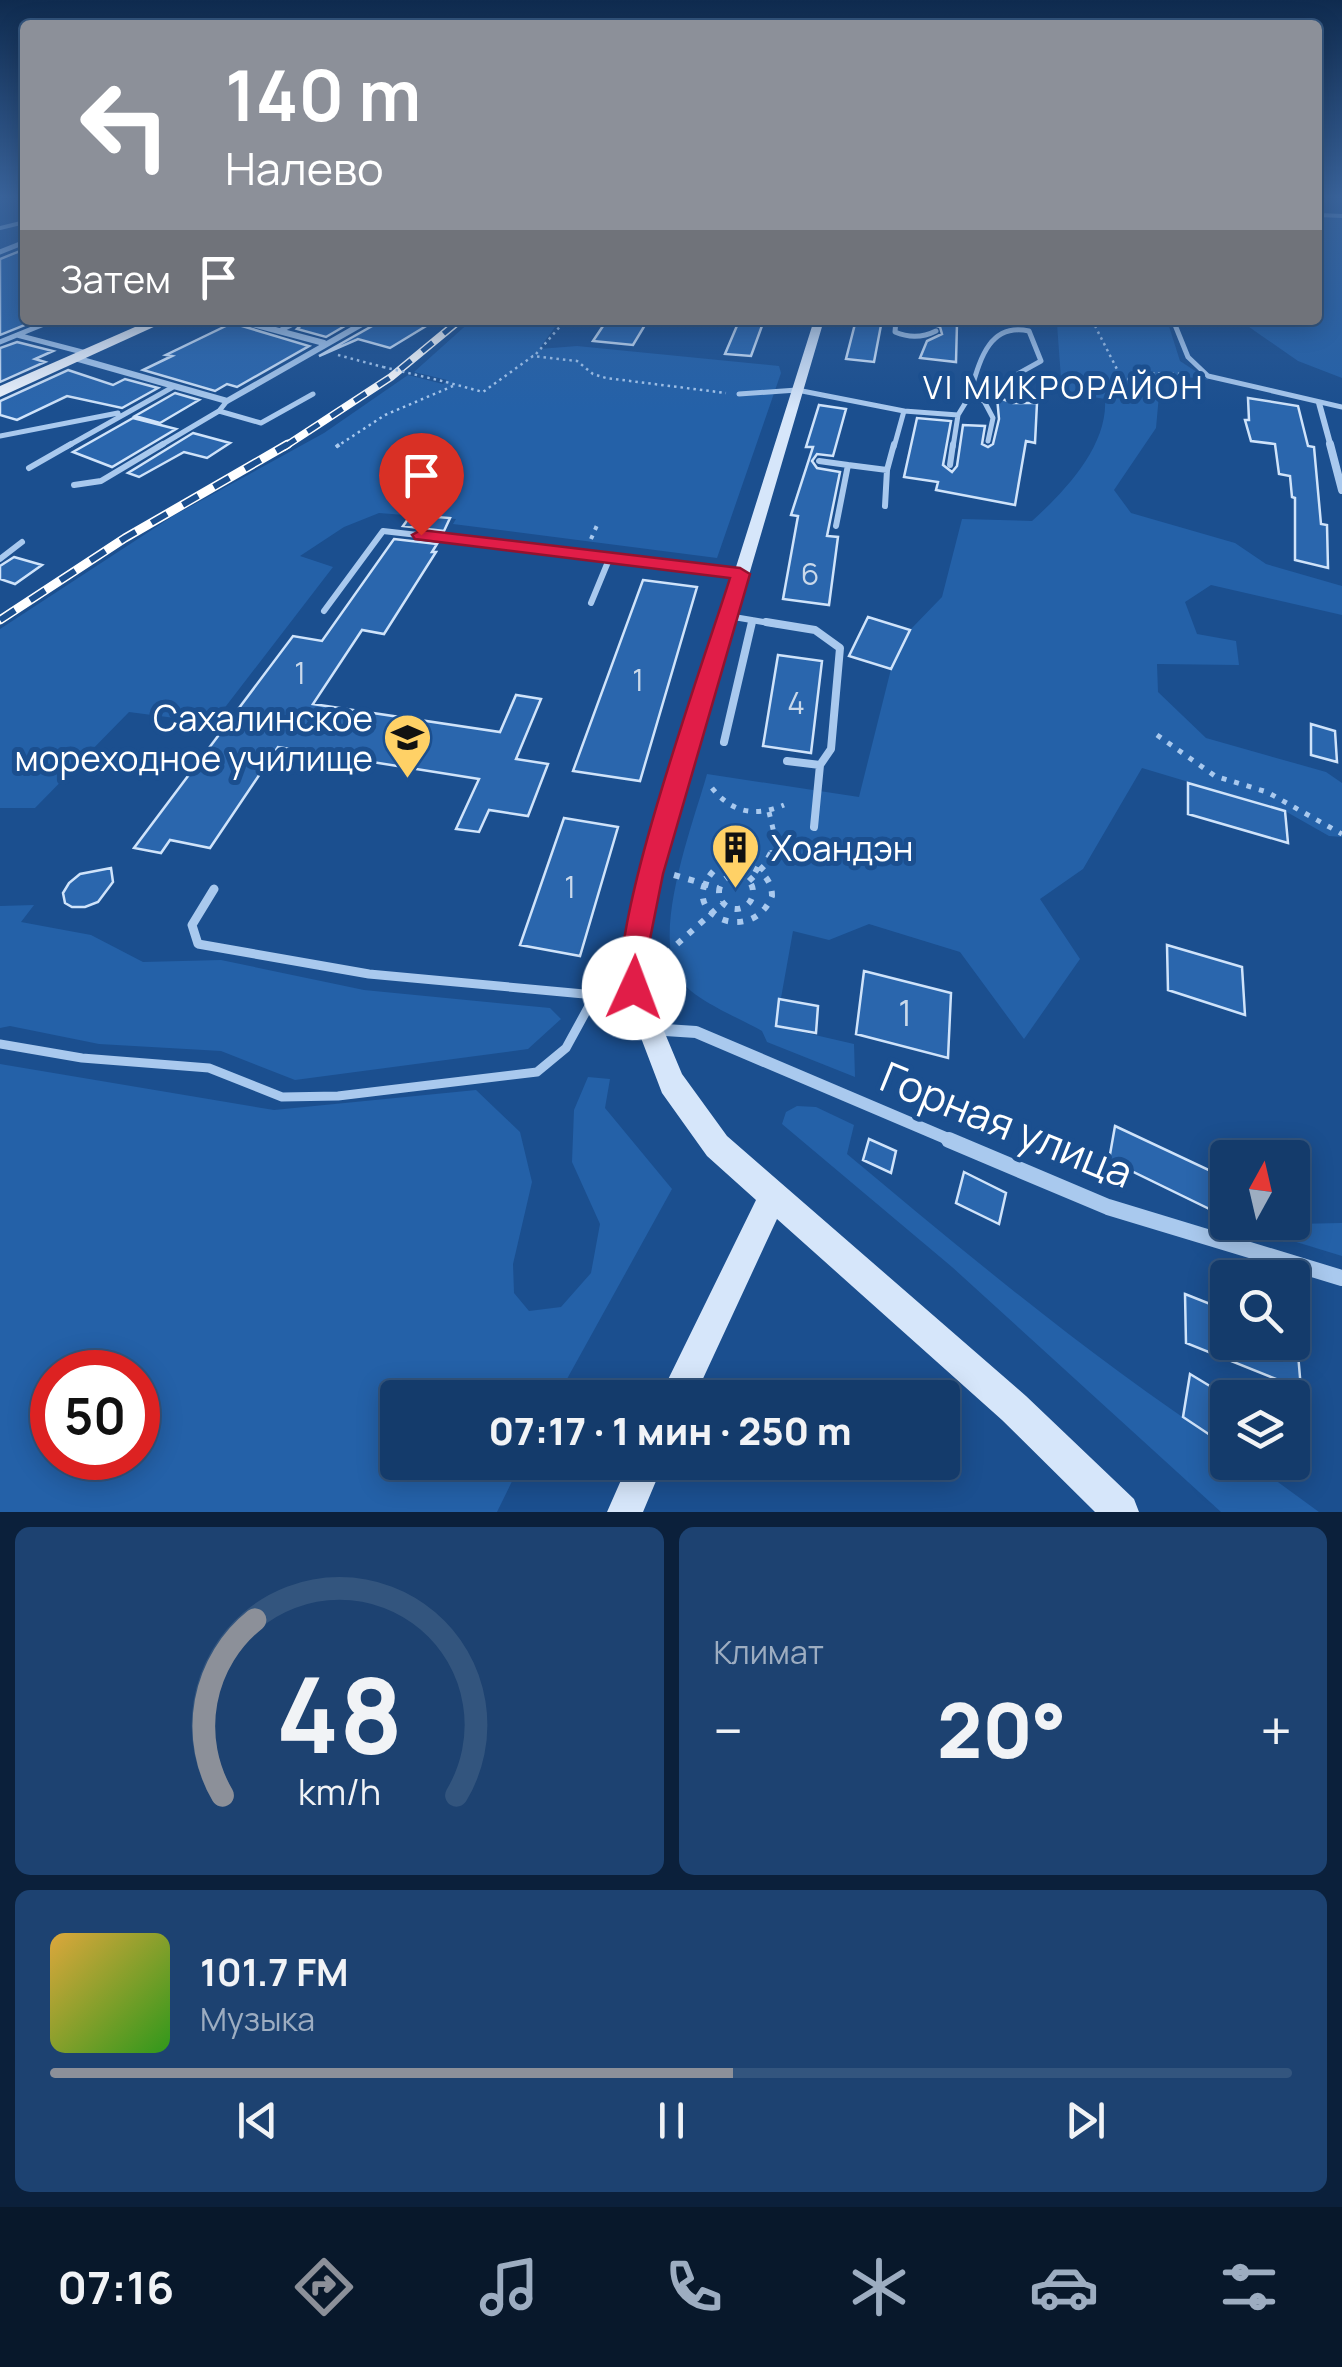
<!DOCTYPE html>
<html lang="ru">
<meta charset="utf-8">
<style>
body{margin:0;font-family:Manrope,sans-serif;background:#1d4271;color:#f1f3f6;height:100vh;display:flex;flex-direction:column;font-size:38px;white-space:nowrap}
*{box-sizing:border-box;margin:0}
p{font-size:32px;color:#9dadc1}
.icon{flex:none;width:55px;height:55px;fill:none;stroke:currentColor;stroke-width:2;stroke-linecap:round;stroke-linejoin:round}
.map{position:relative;height:1512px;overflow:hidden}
.drawer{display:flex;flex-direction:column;gap:15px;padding:15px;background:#0b203b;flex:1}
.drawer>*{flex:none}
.hud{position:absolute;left:20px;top:20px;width:1302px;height:305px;border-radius:10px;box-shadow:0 5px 25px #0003,0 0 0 2px #33557e;background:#8c9099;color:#fff;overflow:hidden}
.needle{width:65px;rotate:8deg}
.buttons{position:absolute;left:1210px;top:1140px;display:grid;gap:20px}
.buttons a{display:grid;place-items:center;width:100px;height:100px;border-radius:10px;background:#143b6b;box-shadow:0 5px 25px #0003,0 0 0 2px #33557e;font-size:50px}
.speed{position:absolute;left:30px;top:1350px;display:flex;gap:20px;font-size:50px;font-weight:700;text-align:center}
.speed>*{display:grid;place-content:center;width:130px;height:130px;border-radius:50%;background:#143b6b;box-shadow:0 5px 25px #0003,0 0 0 2px #33557e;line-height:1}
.speed .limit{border:15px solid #d22;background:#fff;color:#111}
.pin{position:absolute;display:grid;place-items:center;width:85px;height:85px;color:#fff;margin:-102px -42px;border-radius:50% 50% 50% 0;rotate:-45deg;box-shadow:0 0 10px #0007}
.pin .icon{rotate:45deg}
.me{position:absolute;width:110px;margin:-55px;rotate:2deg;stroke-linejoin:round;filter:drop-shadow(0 0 8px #0008)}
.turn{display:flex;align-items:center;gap:35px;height:210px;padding:0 40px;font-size:45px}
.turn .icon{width:130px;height:130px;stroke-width:2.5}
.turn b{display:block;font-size:70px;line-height:85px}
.then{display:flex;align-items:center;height:95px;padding:0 40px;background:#0003;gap:20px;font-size:38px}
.big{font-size:75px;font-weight:800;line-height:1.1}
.drawer .card{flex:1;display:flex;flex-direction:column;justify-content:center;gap:15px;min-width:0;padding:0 35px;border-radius:15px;background:#1d4271}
.drawer .dial{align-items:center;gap:0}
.dial svg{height:260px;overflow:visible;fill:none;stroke:#33557e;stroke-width:7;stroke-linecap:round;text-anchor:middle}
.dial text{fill:#f1f3f6;stroke:none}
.song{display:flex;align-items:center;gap:30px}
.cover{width:120px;height:120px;border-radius:15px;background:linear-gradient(135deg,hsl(40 70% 55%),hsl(110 70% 35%))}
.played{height:10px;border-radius:5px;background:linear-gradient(90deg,#8c9099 55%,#33557e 55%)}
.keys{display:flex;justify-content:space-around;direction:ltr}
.heat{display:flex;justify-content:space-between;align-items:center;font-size:55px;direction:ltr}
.drawer .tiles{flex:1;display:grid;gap:15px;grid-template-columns:1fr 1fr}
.card:last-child{grid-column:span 2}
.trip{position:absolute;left:380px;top:1380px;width:580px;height:100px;border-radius:10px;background:#143b6b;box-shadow:0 5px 25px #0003,0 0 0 2px #33557e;font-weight:800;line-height:100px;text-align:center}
.dock{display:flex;height:160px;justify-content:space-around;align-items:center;background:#08182b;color:#9dadc1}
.dock .icon{width:70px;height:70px}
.dock .active{color:#8c9099}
.dock b{font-size:45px;color:#f1f3f6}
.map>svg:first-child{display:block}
</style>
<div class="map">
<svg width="1342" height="1512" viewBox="0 0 1342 1512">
<rect width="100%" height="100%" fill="#1b4f8f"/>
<path fill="#2461a8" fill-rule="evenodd" d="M1318,213L1342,215V378L1298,361L1239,320H1318Z
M472,320L558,323L539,349L577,346L779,366L781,373L717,558L453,524L456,519L379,513L344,527L300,556L333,567L213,723L129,712L35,808H0V629L173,516L324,433L408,375L443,384L447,380L414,372Z
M1051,320H1167L1180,361L1209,380L1173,375L1160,384L1156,428L1114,490L1131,513L1235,543L1266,564L1342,586V615L1211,585L1185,602L1197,634L1236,641L1239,665L1157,664L1158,692L1206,738L1326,772L1342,783V837L1329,836L1285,811L1142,768L1083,869L1040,899L1080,959L1024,1039L960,952L869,924L829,940L793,931L776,1026L854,1044L855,1077L767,1042L762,1031C741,1019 697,1001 683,983C647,941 694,822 707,774L859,797L891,669L910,630L942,597L962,519L1032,521C1065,491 1108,446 1105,399L1062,392L1057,324Z
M34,905L21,922L91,935L143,962L221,960L364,990L550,1008L561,1019L528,1049L295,1080L221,1051L99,1044L10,1026L0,1028V906Z
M0,1064L274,1110L476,1090L520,1132L532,1182L513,1264L514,1293L529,1311L561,1307L591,1273L600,1224L572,1162L574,1110L588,1077L610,1079L605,1108L672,1189L557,1397L398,1398V1462L521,1463L497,1512H0ZM52,1372H138V1458H52Z
M797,1106L816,1107L854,1125L847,1154C969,1256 1094,1360 1227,1447L1228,1462L1252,1463L1319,1512H1221L952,1267L782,1124L786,1112Z
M1342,1223V1256L1241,1225Z"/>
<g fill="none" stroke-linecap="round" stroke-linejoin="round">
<path stroke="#9cc4f0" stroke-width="4" d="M1318,215L1342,216"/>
</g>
<path fill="#2a66ad" stroke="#cfe3fa" stroke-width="2.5" d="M25,249V325L0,335V259Z
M307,320H355L326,337L297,329Z
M376,320H436L390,348L358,339L319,356L372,326Z
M607,320H648L633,345L593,341Z
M856,320H882L874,362L846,359Z
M936,320L957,323L956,362L920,358L927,341L942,334L940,327L934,325Z
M739,321L763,323L751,356L725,354Z
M232,323L309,346L237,387L227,384L215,391L143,370L172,356L166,355Z
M17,342L53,351L35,359L45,362L0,382V348Z
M68,370L113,385L125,379L158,388L122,408L67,396L17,420L0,415V401Z
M175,393L199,400L160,423L135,416Z
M997,397L1013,403H1037L1035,443L1026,441L1015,505L936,490L938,482L904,477L917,418L951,421L943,465L952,472L957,466L963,425L985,426L982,444L988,447L993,444L999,419Z
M1248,398L1298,406L1308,446L1314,447L1321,524L1327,525L1328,568L1295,560V498L1292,497L1290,476L1279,474L1275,444L1251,441L1245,420H1249Z
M819,405L846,409L833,456L817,454L812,461L817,468L840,472L827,536L838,537L829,605L783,599L798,516L791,515L813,447H806Z
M133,418L176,429L112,467L73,452Z
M193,433L230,443L207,458L184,452L139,477L128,473Z
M411,515L450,518L444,531L403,526Z
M394,539L437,544L432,552H436L384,634L362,630L313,704L500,732L516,695L541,699L516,759L548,764L528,816L489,810L479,832L456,829L479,779L278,747L210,848L170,840L161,853L134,848L293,636L322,641Z
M14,557L42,565L15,584L0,579V566Z
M643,580L697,587L640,781L573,771Z
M868,617L910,630L891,669L849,656Z
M778,655L822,661L811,753L763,746Z
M1311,724L1335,731L1337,762L1311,755Z
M1188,783L1285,811L1288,843L1188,814Z
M564,818L618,827L580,956L520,945Z
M111,868L113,882L98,902L85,907H72L65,903L63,893L69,883L80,874Z
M1167,945L1242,967L1245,1015L1168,990Z
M864,971L951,993L948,1058L856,1034Z
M779,999L818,1006L816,1033L776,1026Z
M1115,1126L1228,1179V1218L1109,1160Z
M869,1139L896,1151L891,1173L863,1160Z
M964,1172L1006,1193L999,1224L956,1203Z
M1185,1294L1228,1311V1342H1297L1301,1389L1186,1343Z
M1190,1374L1228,1397V1447L1183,1417Z"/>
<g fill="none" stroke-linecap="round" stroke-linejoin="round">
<path stroke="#a9c9ee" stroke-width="2.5" stroke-dasharray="2.5 4" stroke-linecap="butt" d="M599,320L607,321
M1092,320L1122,379H1135L1147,373L1183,374
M536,354L564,322L571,320
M338,355L383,367
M446,382L483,392L533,356L577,361L593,374L606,378L726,393
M336,447L385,415L453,386"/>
<path stroke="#a9c9ee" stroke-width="4" stroke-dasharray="4 6" stroke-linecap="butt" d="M336,447L340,444
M591,539L598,523"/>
<path stroke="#a9c9ee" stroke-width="5" stroke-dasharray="5 8" stroke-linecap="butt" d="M1157,735L1215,776L1267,792L1342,834
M712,788C732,813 755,817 784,805
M769,812L774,833L772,852"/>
<path stroke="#a9c9ee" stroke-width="6" stroke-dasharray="6 9" stroke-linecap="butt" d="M725,861C747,863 772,871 772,896C750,952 662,907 725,861Z
M719 892a17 17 0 1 1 34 0a17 17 0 1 1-34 0Z
M674,875L718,888
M749,881L764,866L773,849
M666,954L723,903"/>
<path stroke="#a9c9ee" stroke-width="4" d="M0,228L25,222"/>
<path stroke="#a9c9ee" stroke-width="5" d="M54,320L17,335L86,353
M896,320L895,332C909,338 922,338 936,331
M1173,320L1188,357L1208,376L1342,407
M279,331L301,320
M0,342L17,335
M739,394L797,390L904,411L958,415L953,447
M969,397C979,364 987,322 1029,331L1041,361L1014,376V397
M219,411L261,423L313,394
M958,415L969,397L984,401L993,418L988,441
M0,436L118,413
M66,447L173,387
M158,447L219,411L227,401
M894,447L904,411"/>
<path stroke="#a9c9ee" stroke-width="6" d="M819,461L848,465
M950,465L953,444
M29,468L71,444
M74,485L101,481L163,444
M885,506L887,470L894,444
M836,526L848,465L887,470
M0,559L22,542
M591,603L610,557L740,574
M324,611L383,531L610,557
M728,616L781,625
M751,625L752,620"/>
<path stroke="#a9c9ee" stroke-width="8" d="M766,622L815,630L840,648L831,749L820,765L787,761
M724,742L752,622
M814,827L820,765"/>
<path stroke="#a9c9ee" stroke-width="9" d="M214,889L192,925L198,944L369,974L595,995
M0,1044L82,1058L209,1068L282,1097L338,1096L537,1072L566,1048L595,995L631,989"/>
<path stroke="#a9c9ee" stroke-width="5" d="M0,252L25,242"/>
<path stroke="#a9c9ee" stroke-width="6" d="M238,320L324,343
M75,358L227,401L369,320
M1319,403L1331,447"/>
<path stroke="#a9c9ee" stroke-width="8" d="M1330,444L1342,490"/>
<path stroke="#a9c9ee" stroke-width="12" d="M650,1029L696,1032L955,1142"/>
<path stroke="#a9c9ee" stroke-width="16" d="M949,1140L1108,1207L1342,1278"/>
<path fill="#d6e6fa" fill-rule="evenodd" d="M814,320H824L661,874L647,944L646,988L682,1074L727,1136L1026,1396L1134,1499L1139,1512H1095L1002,1420L777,1219L694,1398H659L756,1200L707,1156L662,1093L622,988L623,944L639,874Z
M629,1462H664L643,1512H607Z"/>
<path fill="#f0f6ff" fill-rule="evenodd" d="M151,320H169L0,397V386Z"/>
<defs>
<path id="rail-far1" d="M284,447L391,377L460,320"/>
<path id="rail" d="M0,620L125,538L288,444"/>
</defs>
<use href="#rail-far1" stroke="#fff" stroke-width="8"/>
<use href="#rail" stroke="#fff" stroke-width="9"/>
<use href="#rail-far1" stroke="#1b4f8f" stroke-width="5" stroke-dasharray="14" stroke-linecap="butt"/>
<use href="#rail" stroke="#1b4f8f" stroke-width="6" stroke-dasharray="18" stroke-linecap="butt"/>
<path stroke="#a9c9ee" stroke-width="2.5" stroke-dasharray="2.5 4" stroke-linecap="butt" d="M383,367L446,382"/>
</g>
<linearGradient id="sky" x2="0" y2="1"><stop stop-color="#0f2b4f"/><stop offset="0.48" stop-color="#39639b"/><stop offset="1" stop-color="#39639b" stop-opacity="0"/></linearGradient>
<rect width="1342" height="410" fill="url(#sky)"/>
<path fill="#e11d48" stroke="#92132f" stroke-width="2.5" d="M421,530L740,568L750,574L663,874L649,944V988L645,998L634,1002L624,998C601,943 708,649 730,578L415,539L412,535Z"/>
<defs>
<symbol id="university-pin" viewBox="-11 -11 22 30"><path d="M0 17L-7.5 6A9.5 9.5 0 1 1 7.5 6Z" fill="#ffd166" stroke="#1b4f8f"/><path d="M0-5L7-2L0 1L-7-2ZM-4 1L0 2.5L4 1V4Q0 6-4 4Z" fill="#111"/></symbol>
<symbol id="building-pin" viewBox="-11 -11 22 30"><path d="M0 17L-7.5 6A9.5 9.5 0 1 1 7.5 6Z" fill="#ffd166" stroke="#1b4f8f"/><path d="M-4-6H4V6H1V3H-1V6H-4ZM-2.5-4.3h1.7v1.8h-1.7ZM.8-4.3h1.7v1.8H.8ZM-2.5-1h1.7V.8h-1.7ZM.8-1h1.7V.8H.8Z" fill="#111"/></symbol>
</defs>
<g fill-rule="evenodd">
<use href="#university-pin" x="380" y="710" width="55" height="75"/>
<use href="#building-pin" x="708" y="820" width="55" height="75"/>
</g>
<g text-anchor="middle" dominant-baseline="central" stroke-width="10" stroke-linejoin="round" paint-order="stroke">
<g font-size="30" fill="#cad9ea">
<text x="810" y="573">6</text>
<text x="300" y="672">1</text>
<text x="638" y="679">1</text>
<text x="796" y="702">4</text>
<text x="570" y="886">1</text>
</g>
<g font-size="32" letter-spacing="2.5" fill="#fff" stroke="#1b4f8f">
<text x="1064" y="387">VI МИКРОРАЙОН</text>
</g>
<g font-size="35" fill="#fff" stroke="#1b4f8f" text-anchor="end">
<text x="373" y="718">Сахалинское<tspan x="373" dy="40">мореходное училище</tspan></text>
<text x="771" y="848" text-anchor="start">Хоандэн</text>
</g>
<g font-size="35" fill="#cad9ea">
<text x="905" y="1013">1</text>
</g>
<g font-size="42" fill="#fff" stroke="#1b4f8f">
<text transform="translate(1007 1124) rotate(22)">Горная улица</text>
</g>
</g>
</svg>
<div class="buttons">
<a><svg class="needle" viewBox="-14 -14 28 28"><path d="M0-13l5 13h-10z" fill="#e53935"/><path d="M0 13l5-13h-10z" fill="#9dadc1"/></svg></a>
<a><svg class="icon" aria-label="search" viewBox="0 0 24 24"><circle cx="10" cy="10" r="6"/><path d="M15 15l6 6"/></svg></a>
<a><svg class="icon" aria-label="layers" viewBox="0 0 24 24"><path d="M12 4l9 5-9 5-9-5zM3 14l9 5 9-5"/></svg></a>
</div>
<div class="speed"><div class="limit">50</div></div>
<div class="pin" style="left:421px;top:535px;background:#d93025"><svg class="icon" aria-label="arrive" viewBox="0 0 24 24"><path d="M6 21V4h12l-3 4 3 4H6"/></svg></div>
<svg class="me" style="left:634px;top:988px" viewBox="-20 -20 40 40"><circle r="19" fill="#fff"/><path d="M0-13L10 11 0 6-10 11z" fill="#e11d48"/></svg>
<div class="trip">07:17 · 1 мин · 250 m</div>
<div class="hud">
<div class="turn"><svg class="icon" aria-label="left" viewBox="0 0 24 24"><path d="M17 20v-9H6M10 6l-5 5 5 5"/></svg><div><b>140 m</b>Налево</div></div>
<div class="then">Затем<svg class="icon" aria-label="arrive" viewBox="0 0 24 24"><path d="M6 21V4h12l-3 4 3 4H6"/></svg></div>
</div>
</div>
<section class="drawer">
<div class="tiles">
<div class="card dial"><svg viewBox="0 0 100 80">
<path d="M14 69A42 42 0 1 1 86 69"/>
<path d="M14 69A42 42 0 0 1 24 15" stroke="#8c9099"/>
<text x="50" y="56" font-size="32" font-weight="700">48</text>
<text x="50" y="72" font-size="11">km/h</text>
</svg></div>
<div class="card"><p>Климат</p>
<div class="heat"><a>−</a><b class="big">20°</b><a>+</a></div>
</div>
<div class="card">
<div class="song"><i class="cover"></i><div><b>101.7 FM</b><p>Музыка</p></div></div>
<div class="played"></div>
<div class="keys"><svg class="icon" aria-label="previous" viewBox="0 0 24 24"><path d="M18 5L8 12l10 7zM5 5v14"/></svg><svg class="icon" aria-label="pause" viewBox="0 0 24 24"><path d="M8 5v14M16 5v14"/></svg><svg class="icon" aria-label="next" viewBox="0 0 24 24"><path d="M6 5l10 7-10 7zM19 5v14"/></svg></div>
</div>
</div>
</section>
<nav class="dock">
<b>07:16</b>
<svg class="icon active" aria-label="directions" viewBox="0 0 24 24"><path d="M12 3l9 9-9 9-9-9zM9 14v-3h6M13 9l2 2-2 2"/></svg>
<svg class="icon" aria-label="music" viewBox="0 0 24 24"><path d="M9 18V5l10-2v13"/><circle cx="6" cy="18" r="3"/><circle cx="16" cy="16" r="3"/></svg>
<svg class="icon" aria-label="phone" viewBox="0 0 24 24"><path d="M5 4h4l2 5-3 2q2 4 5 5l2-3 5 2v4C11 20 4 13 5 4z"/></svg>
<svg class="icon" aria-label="climate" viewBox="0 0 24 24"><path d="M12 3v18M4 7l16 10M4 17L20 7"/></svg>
<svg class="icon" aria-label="car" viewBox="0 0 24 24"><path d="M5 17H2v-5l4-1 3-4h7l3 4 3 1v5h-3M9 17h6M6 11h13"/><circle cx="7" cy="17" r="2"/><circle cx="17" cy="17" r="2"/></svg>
<svg class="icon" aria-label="filters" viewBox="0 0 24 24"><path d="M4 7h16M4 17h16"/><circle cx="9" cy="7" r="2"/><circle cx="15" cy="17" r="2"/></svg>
</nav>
